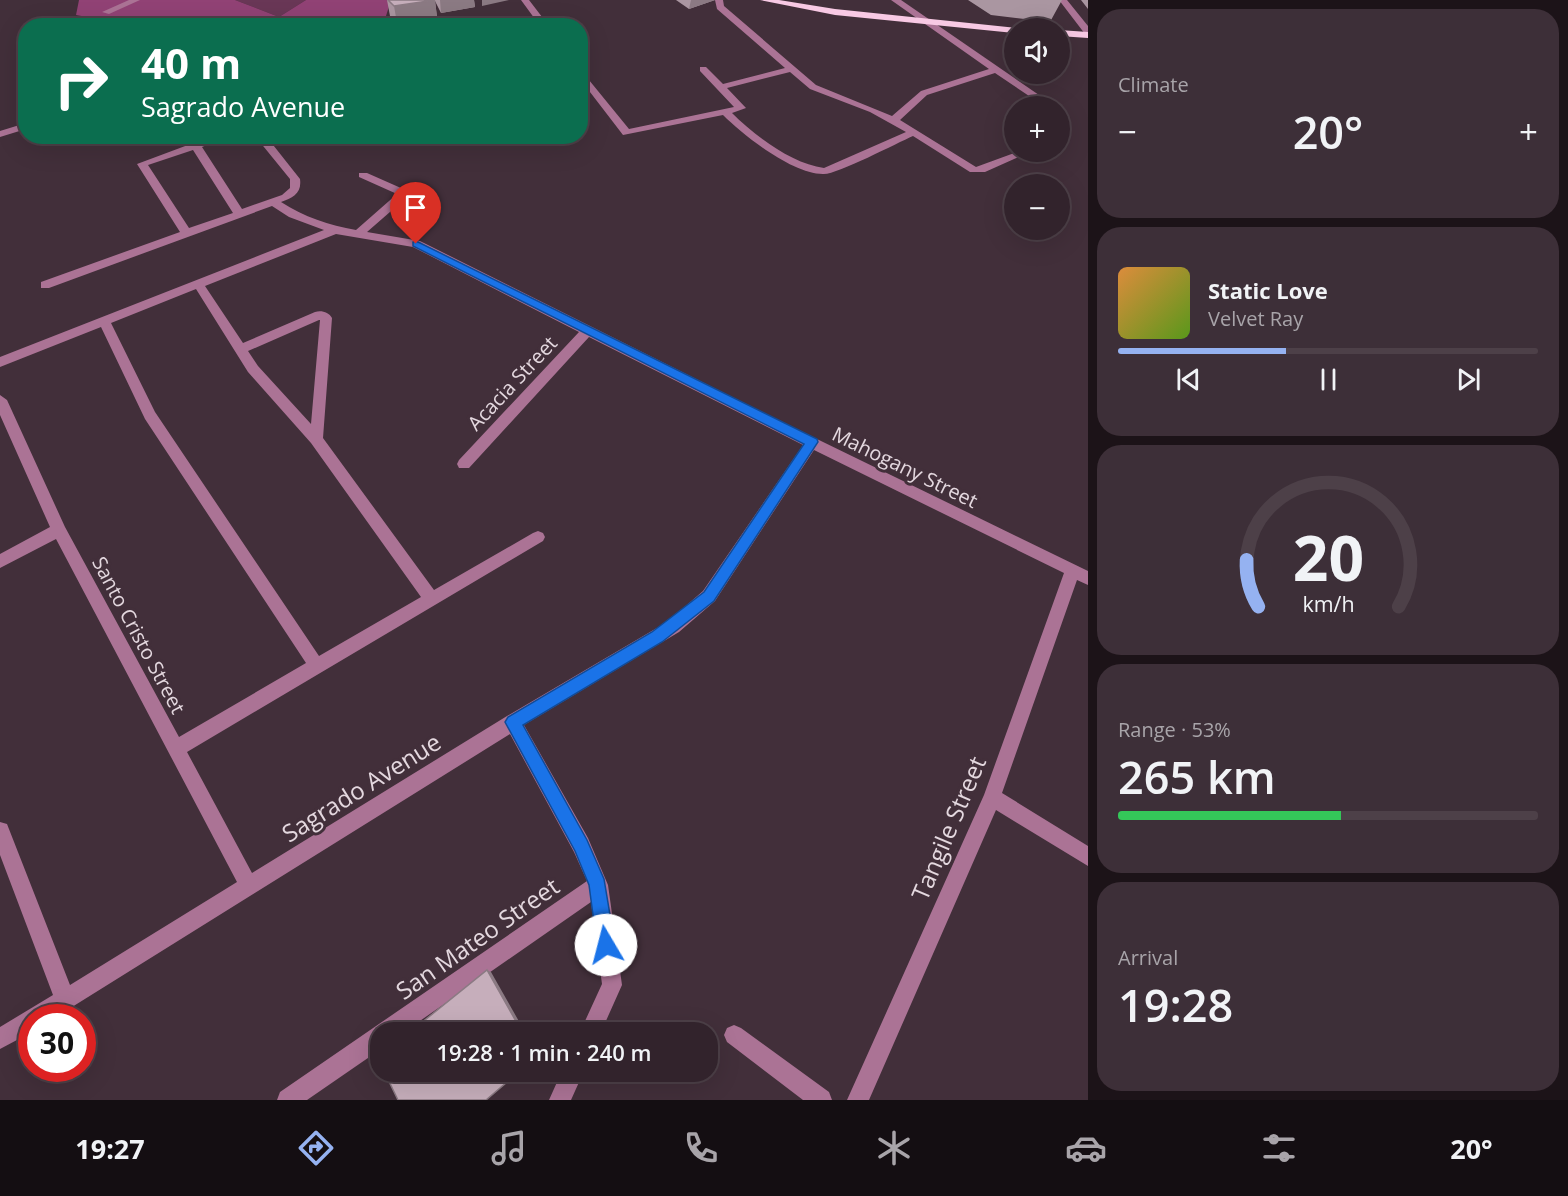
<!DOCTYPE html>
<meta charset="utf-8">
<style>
body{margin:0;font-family:"Open Sans",sans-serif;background:#3d2f38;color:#f1f3f6;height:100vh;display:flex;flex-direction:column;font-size:22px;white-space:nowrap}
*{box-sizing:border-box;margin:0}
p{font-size:20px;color:#a8a4a9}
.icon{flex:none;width:33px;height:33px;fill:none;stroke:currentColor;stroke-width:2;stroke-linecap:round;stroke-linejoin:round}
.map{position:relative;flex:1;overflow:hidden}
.drawer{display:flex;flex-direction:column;gap:9px;padding:9px;background:#1c1318;width:480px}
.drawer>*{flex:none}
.hud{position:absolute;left:18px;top:18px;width:570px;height:126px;border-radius:24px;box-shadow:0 6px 24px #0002,0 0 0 2px #4d4048;background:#0b6e4f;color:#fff;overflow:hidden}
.tools{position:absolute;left:1004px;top:18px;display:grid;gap:12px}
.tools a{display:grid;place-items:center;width:66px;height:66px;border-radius:50%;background:#32232c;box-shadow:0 6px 24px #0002,0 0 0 2px #4d4048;font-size:30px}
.speed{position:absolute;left:18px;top:1004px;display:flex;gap:12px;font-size:30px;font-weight:700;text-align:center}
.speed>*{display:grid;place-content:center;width:78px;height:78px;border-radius:50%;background:#32232c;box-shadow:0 6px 24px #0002,0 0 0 2px #4d4048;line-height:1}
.speed .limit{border:9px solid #d22;background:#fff;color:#111}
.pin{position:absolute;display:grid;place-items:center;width:51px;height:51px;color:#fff;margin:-62px -26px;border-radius:50% 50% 50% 0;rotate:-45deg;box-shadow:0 0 6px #0007}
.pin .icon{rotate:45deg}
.me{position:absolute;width:66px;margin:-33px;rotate:352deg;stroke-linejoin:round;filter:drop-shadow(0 0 4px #0008)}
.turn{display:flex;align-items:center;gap:21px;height:126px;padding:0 24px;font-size:27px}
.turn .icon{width:78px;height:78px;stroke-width:2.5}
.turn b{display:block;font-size:42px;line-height:51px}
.big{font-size:45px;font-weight:600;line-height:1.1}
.drawer .card{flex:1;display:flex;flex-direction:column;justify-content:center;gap:9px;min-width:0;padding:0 21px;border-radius:24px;background:#3d2f38}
.drawer .dial{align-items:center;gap:0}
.dial svg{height:156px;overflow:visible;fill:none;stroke:#4d4048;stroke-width:7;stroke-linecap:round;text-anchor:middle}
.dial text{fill:#f1f3f6;stroke:none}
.song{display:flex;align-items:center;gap:18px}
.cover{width:72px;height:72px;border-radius:9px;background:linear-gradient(135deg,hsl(30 70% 55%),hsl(90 70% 35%))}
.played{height:6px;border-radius:3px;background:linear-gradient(90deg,#95b2f1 40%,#4d4048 40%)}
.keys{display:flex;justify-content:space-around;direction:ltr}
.heat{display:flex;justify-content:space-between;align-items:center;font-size:33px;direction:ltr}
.charge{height:9px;border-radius:4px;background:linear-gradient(90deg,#34c759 53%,#4d4048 0)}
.trip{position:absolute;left:370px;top:1022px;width:348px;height:60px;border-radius:24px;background:#32232c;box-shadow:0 6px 24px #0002,0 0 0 2px #4d4048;font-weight:600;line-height:60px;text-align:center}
.dock{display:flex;height:96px;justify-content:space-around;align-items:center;background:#140e12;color:#a8a4a9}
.dock .icon{width:42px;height:42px}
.dock .active{color:#95b2f1}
.dock b{font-size:27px;color:#f1f3f6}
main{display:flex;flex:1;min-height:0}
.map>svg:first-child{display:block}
</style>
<main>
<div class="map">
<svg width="1088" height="1100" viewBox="0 0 1088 1100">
<rect width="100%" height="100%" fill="#422f3a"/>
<path fill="#693756" d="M235,0H306L279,17Z"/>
<path fill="#914275" d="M79,0H235L279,17L306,0H391L386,16L393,25L84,26L98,19L76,15Z"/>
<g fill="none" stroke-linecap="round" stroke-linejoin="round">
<path fill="#ab7395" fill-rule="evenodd" d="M129,0H140L109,14L102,12Z
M521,0H529L549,26H540Z
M715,0H723L724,6L816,85L892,116L921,91L989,69L891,0H901L1055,106H1044L995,73L927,95L900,120L976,167L1017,152H1030L985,172H970L913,136C897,143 838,174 824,174C794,175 744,136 723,115L623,135L580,79V69L629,129L734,107L700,71V67H706L723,84L785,68L717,9ZM790,72L810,89L870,112L906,132L824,168C792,164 754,135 732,113L746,108L727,88Z
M1059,0H1067L1088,26V35L1085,34Z
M26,123V129L0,137V131Z
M212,136H228L202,147L242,209L282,195L290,188V179L255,136H266L300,179C302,193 293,198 281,202C304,217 329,225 356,230L397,194L359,177V173H367L419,196V200L406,198L367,232L420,241L782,422L1088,571V585L1077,580L1002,793L1088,846V866L996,810L869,1100H847L984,795L1064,573L814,450L715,601L679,632L524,725L588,838L608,885L622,985L601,1032H580L602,984L591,902L404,1032H381V1049L307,1100H277L280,1092L587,881L574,852L510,734L56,1017H32V1032L0,1049V1027L53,995L0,855V822L7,824L70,985L237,882L56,539L0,568V554L50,527L0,415V395L7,400L65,527L179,737L306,663L145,419L101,327L0,367V357L324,230L289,217L272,206L49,288H41V282L180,232L137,164ZM193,150L233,213L189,228L148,165ZM336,234L413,247L579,332L459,460L457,464L459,468H469L589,337L803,445L703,591L667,622L507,716L252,873L187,752L543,541L545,537L543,533L538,531L533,533L434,590L323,438L332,318C329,312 321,310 315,312L243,343L205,286ZM196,289L248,372L311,443L421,597L319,656L155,412L111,323ZM319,320H320L311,424L258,366L248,351Z
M734,1025L741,1028L829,1092L832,1100H803L727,1042L724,1035L727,1028Z
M562,1071H584L571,1100H549Z"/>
<path fill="#f8c9e4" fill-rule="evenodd" d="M760,0H779L835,9L1017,28H1014V33L835,15Z
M1059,30L1088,32V38L1059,36Z"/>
</g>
<path fill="#aa96a1" d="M387,0H474L475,7L441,13L435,1L437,17L397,23L390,16Z
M676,0H715L689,9Z
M968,0H1062L1050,22L991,15Z
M1081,0H1088V9Z"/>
<path fill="#8b7a83" d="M435,0L437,17L397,23L394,6Z
M440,0H474L475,7L441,13Z
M482,0H509L482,6Z
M691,0H715L689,9Z
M487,970L491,972L525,1032H522Z"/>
<path fill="#c6aebb" stroke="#8b7a83" stroke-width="1.5" d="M388,0H435L394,6Z
M487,970L522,1032H410Z
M381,1055V1064L378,1058Z
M384,1071H520L486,1100H398Z"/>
<path fill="#1a73e8" stroke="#114b97" stroke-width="1.5" d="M416,241L817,439L818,442L714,601L662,642L523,725L587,840L604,879L615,945L613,951L606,954L600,951L597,945L589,885L575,851L505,722L508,717L652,632L704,592L804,444L413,246V242Z"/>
<g text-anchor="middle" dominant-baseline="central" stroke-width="6" stroke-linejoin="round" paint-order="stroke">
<g font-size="20" fill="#e4d8df" stroke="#422f3a">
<text transform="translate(512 383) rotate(-47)">Acacia Street</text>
<text transform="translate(905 467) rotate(26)">Mahogany Street</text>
<text transform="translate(139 635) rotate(62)">Santo Cristo Street</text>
</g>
<g font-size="24" fill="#e4d8df" stroke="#422f3a">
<text transform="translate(361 787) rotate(-32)">Sagrado Avenue</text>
<text transform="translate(948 828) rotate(-67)">Tangile Street</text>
<text transform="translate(477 938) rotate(-35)">San Mateo Street</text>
</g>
</g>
</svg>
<div class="tools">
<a><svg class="icon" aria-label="sound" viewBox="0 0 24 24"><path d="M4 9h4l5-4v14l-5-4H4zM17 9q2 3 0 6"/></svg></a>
<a>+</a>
<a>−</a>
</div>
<div class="speed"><div class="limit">30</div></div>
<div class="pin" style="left:416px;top:244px;background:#d93025"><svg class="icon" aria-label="arrive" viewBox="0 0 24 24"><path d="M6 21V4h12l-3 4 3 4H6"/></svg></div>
<svg class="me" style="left:606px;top:945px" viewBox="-20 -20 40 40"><circle r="19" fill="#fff"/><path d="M0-13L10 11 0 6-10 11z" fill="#1a73e8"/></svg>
<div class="trip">19:28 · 1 min · 240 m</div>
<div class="hud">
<div class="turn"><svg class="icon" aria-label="right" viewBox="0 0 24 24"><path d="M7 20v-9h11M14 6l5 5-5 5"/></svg><div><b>40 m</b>Sagrado Avenue</div></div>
</div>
</div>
<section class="drawer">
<div class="card"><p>Climate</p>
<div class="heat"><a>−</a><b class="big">20°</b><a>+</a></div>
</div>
<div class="card">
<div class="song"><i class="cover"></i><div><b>Static Love</b><p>Velvet Ray</p></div></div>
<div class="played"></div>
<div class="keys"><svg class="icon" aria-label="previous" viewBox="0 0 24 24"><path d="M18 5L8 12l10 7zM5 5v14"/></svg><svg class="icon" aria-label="pause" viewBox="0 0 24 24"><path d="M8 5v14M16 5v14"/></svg><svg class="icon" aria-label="next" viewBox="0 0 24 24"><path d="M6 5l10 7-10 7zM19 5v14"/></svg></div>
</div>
<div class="card dial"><svg viewBox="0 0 100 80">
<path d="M14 69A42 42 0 1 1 86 69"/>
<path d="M14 69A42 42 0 0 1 8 45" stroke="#95b2f1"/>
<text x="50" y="56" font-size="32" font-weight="700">20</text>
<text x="50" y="72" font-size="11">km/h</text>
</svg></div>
<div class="card"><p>Range · 53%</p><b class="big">265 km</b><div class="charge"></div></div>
<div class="card"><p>Arrival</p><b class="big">19:28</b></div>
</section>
</main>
<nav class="dock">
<b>19:27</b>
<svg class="icon active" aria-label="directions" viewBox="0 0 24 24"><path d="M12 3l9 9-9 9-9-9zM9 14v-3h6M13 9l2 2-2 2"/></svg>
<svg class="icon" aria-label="music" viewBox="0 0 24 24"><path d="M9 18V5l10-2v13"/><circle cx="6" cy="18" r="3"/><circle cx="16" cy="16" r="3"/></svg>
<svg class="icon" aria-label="phone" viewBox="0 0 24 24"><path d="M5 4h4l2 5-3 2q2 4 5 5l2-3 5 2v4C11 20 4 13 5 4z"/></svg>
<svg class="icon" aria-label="climate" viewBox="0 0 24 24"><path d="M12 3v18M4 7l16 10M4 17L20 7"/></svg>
<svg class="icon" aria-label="car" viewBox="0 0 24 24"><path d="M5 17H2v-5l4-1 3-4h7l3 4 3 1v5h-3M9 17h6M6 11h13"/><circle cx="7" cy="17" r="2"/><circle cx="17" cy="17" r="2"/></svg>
<svg class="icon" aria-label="filters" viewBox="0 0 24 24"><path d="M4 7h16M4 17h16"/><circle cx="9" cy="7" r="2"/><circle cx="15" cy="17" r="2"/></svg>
<b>20°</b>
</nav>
